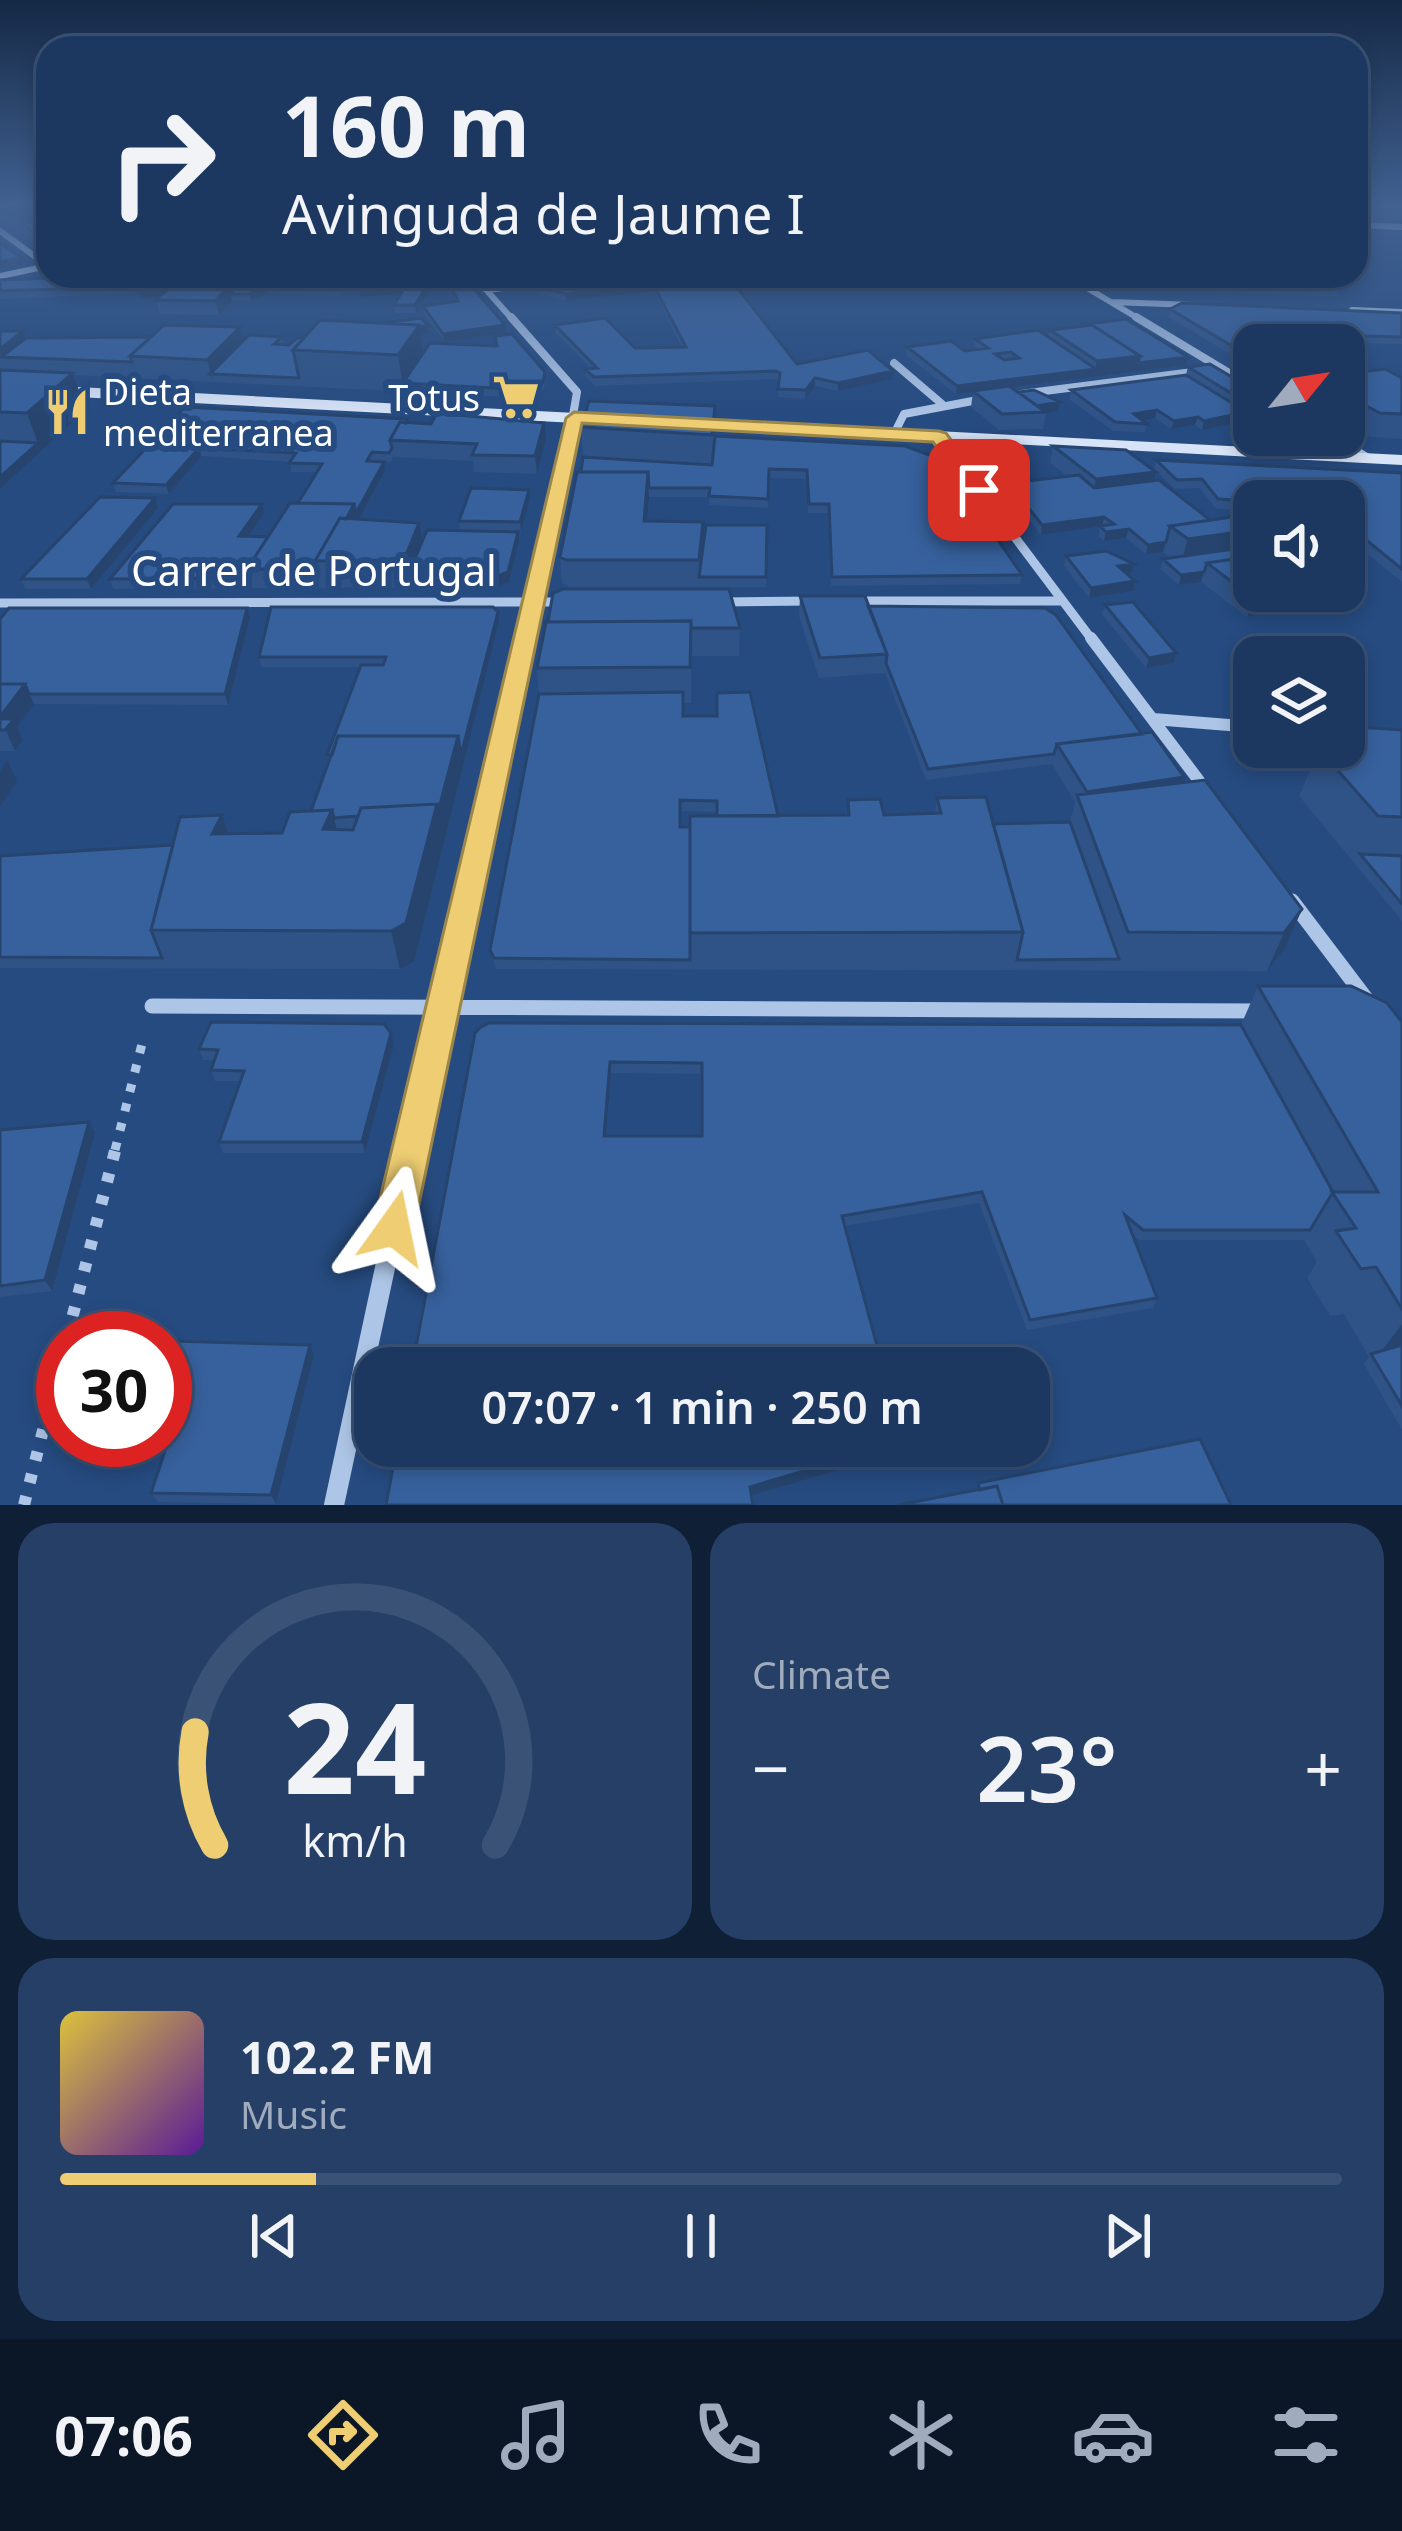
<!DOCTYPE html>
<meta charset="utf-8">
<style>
body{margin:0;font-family:"Noto Sans",sans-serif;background:#253f66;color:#f1f3f6;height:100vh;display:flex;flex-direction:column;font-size:45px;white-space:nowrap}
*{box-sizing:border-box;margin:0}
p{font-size:39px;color:#a0acbd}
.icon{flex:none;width:66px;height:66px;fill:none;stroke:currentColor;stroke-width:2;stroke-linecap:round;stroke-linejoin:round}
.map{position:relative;height:1505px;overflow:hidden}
.side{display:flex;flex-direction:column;gap:18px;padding:18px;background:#0f1f35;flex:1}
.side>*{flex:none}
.top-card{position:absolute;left:36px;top:36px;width:1332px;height:252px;border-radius:36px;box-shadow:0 6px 18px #0003,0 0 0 3px #3a5275;background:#1c3860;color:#f1f3f6;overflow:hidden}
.needle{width:78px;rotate:60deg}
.tools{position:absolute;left:1233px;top:324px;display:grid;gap:24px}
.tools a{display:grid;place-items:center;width:132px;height:132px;border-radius:24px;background:#1c3860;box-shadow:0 6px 18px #0003,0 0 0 3px #3a5275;font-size:60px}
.speed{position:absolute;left:36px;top:1311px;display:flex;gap:24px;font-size:60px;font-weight:700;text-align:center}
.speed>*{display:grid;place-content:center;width:156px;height:156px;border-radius:50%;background:#1c3860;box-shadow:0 6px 18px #0003,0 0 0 3px #3a5275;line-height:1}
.speed .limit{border:18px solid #d22;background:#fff;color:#111}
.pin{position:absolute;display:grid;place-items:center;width:102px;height:102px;color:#fff;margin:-51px;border-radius:24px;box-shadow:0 6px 18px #0006}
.me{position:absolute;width:132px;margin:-66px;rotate:12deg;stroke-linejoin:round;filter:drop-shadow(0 0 9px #0008)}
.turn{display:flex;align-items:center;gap:42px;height:252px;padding:0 48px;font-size:54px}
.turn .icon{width:156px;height:156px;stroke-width:2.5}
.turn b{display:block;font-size:84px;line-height:102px}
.big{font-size:90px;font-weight:600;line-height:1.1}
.side .widget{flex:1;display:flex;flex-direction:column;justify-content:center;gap:18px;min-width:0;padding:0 42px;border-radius:36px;background:#253f66}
.side .dial{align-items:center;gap:0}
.dial svg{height:312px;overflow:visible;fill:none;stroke:#3a5275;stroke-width:7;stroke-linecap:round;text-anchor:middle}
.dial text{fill:#f1f3f6;stroke:none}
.song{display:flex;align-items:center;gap:36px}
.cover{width:144px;height:144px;border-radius:18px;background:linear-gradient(135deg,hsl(50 70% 55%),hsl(270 70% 35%))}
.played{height:12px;border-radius:6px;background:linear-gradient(90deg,#efce73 20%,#3a5275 20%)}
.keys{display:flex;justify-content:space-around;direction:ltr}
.heat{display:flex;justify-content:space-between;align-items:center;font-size:66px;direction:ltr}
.side .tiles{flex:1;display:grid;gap:18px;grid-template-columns:1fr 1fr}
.widget:last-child{grid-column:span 2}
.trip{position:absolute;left:354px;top:1347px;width:696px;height:120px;border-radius:36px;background:#1c3860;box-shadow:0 6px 18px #0003,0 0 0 3px #3a5275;font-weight:600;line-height:120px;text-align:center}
.tab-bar{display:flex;height:192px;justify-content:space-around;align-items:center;background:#0b1626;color:#a0acbd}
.tab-bar .icon{width:84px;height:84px}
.tab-bar .on{color:#efce73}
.tab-bar b{font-size:54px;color:#f1f3f6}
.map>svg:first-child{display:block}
</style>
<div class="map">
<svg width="1402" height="1505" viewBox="0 0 1402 1505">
<rect width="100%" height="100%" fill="#264b80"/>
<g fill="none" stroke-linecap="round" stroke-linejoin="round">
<path stroke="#adc5e6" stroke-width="9" stroke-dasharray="8 12" stroke-linecap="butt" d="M115,1150L144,1036"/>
<path stroke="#adc5e6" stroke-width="12" stroke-dasharray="9 14" stroke-linecap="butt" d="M67,1338L116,1147
M24,1505L63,1352"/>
<path stroke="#adc5e6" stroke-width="6" d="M1356,225L1402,227
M0,231L48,266
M0,276L48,266
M474,276L513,320
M1067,276L1141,320
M486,290L538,284
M1111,302L1194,305
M1352,310L1402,312"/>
<path stroke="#adc5e6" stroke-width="8" d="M511,317L577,392L565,462
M1136,317L1254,388
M894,363L942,404
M1021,394L1193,372
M894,434L904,414L983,399
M1331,435L1368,458
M939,437L958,462"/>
<path stroke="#adc5e6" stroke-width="9" d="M956,459L1093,641
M853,601H1061
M721,602L815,601
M0,603L563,602
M524,641L566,459"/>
<path stroke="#adc5e6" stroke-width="12" d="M1091,638L1206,790
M1153,719L1254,727
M473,866L525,638"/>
<path stroke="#adc5e6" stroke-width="15" d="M1292,901L1367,1000
M152,1006L1261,1011
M410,1150L473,863"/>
<path stroke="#adc5e6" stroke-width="20" d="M334,1505L411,1147"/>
<path fill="#d7e3f6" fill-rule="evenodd" d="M0,383L615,415L623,420L615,425L0,393Z
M685,418L1402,455V465L679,426V420Z"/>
</g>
<path fill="#2f5387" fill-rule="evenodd" d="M0,206H48V252L0,218Z
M1356,206H1402V219L1356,218Z
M728,276L797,364L893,371L892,379L838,391L815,386L805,399L778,397L779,381L776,379L595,386L586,377L585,369L590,368L556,333L555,325L635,348L682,347L654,291L566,301L526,290L525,283Z
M1111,276H1342L1343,277L1336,297L1115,288Z
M0,280L465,285L505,325L506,333L444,342L424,314L423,306L456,302L451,288L429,291L416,313H395L394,305L402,293L361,297L360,291H343L340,296L268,293L251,301H232L219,315L160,314L156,300L158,298L142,299L140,293L0,299Z
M1170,309L1402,313V344L1304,342L1254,345V368L1168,317Z
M428,326L429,334L421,335L423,352L546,380L543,391L535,390L528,398L74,375L85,410L0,489V331H23L26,338L151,337L240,327L243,340L282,337L284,344L289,345L304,338Z
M1050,330L1186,365L1011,387L1018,392L1060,402L1058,411L1046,413L1043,429L999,430L971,407L973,392L956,394L906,355L907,347L965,351L978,349L974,346L975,339L1049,337Z
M1344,364L1359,372L1402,378V439L1371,437L1344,422Z
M1188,367L1254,390V427L1244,421L1202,430L1195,425L1171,429L1155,418L1143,420L1147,424L1145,432L1113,431L1069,399L1071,390L1186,375Z
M185,407L407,419L408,423L546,439L537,474L474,472L473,461L393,457L391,462L374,461L384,462L385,471L359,519L422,541H519L509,582L496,587L113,589L110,579L264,513L248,536L268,537L298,503L316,472H291L290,462L201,456L169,494L116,492L113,483Z
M581,427L905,446L1022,575L1020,584L831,586L828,513H808L807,479L769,478L768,508L709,505V497H649L647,521L703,546L767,525L766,587H569L562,583L560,557L583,457Z
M1267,435H1303L1302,438L1270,437Z
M1053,446L1156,472L1154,481L1210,520L1254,521V548L1249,544L1248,547L1254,591H1316L1312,603L1247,617L1201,582L1179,585L1160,569L1163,559L1171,558L1163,552L1146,554L1126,538L1104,541L1098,536L1100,526L1041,535L1008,492L1009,483L1067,476L1050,463Z
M1156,460L1402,473V582L1344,535V501H1254V520L1246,511L1215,508L1200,488L1175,489L1154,469Z
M155,498L158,508L91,589H25L21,579Z
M530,499L521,532L460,530L459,521Z
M1066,556L1134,564L1131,573L1127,574L1135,581L1133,591L1089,598L1064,566Z
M800,596L868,606L1142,734L1182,783L1302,909L1285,948L1267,971L496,969L490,950L539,694L537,668L546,622L740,628L739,656H691V703H683V716L778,816L846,815L848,800L884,815L935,814L937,798L993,824L1070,822L1075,802L1052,764L926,780L885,673L819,678L799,616ZM680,811L717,812V816L690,827H680Z
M1105,605L1173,663L1146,668L1102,614Z
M247,608L250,617L228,705L33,704L17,727L23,740L15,751H0V619Z
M499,622L414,962L400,969L0,968V856L173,845L228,834L282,833L311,811L329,763L327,755L360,667H261L259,657Z
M1402,730V921L1299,796L1319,749Z
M1258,986L1402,1022V1430L1364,1364L1369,1357L1344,1314L1330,1316L1307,1278L1317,1262L1304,1240H1139L1133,1236L1157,1298L1153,1308L1027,1330L979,1203L844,1226L883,1368L475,1033L1241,1025ZM611,1073L702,1074V1136H606Z
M394,1044L365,1153H223L219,1142L240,1081H215L211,1070L214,1060H203L199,1049Z
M0,1130L95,1133L52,1291L0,1297Z
M314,1355L276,1504L158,1502L151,1493L174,1425H165V1361Z"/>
<path fill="#26446e" d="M3,206H48V243L35,238L33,232L22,224L20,218L12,213L18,231L14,218L7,214Z
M21,258L23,265L0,269V262Z
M239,276H254L230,294L232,301L219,315L215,301Z
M464,278L465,285L429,291L416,313L415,305L428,284Z
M197,280L179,297L142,299L139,292Z
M653,284L654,291L566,301V294Z
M266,285L268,293L251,301L249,294Z
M406,285L407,293L361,297L360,290Z
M419,325L428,326L429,334L421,335L424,360L403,383L404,392L398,355Z
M505,325L506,333L444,342L443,334Z
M240,327L245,348L210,374L213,382L207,360Z
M23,331L31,353L1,357L0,349Z
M1140,356L1188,357L1186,365L956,394L957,386L1095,369L1097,361Z
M893,371L892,379L838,391V383Z
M73,373L85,410L0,489V477L38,443L27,413Z
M815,378V386L805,399L806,390Z
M534,382L535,390L528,398L527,390Z
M1060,402L1058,411L1046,413L1026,407Z
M1157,410L1155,418L1132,422L1134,414Z
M1247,412L1244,421L1202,430L1204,421Z
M1198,417L1195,425L1171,429L1174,421Z
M544,423L546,439L537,474L535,456Z
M199,448L201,456L169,494L166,485Z
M384,462L385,471L336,561H322L354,504Z
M648,472L649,497L645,548L644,521Z
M1156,472L1152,490L1092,497L1096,479Z
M529,490L530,499L521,532L520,522Z
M155,498L158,508L91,589L87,579Z
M262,504L264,513L242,546L239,536Z
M1104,517L1102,526L1041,535L1042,525Z
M419,523L424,549L407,578L404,560Z
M1129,529L1126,538L1104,541L1106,532Z
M1253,530L1245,556L1180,566L1188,539Z
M518,532L519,541L509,582L496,587L495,577Z
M1166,542L1163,552L1146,554L1148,545Z
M1134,564L1131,573L1116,575L1118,566Z
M1204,572L1201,582L1179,585L1181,575Z
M1135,581L1133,591L1089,598L1091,588Z
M1287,591H1316L1312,603L1247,617L1253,598Z
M247,608L250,617L228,705L225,694Z
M498,612L499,622L414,962L400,969L391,931L437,804Z
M1176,653L1173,663L1146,668L1149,658Z
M25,684L34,704L17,727L23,740L15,751L0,717Z
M7,760L17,781L0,806V771Z
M1184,777L1178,797L1082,812L1087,792Z
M332,810L341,847L323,829Z
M222,815L234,852L212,834Z
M1302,909L1285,948L1267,971L1284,933Z
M391,1033L394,1044L365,1153L362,1142Z
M610,1062L611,1073L605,1147L604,1136Z
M89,1122L95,1133L52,1291L45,1280Z
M1402,1324V1353L1375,1360Z
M310,1345L314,1355L276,1504L271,1495Z
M888,1446H902L901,1451L749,1496L750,1487Z"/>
<path fill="#37619d" stroke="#26446e" stroke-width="3" fill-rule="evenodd" d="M37,206H44L12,213L14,218L6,212Z
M44,206H48V212L20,218L12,213Z
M48,218V229L33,232L22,224Z
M48,236V246L35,238Z
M0,243L21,258L0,262Z
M102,276H182L167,290L139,292L144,286L0,291V280Z
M182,276H239L215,301L156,300Z
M247,276H462L464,278L428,284L415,305H394L406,285L360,290L364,284H342L339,289L266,285L249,294H230Z
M592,276H728L797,364L868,350L893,371L838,383L815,378L806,390L778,389L780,373L776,371L594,377L585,369L597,368L555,325L605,318L635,348L686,347L653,284L566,294L525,283Z
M470,284L505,325L443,334L423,306L458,301L451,287Z
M1182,303L1402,313V337L1289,334L1310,345H1254V359L1170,309Z
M421,318L428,326L420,327L419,325L383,323Z
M1126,319L1188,357L1138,363L1140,356L1092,325H1080Z
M320,320L419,325L398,355L293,350Z
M164,325L240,327L207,360L130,356Z
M1092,325L1140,356L1097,361L1050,330Z
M1038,330L1096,369L957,386L907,347L951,341L965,351L988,348L975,339ZM1011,352L1019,358L1004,360L995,354Z
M0,331H23L0,349Z
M512,334L545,372L543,382H534L527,390L403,383L430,343L497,346L495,336Z
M249,335L282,337L274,344L289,345L297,338H304L293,350L299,378L210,374Z
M151,337L130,356L132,362L1,357L26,338Z
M1210,364L1254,390V407L1188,367Z
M1344,364L1359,372L1344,374Z
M1385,369L1402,378V414L1380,413L1344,394V374Z
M0,370L73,373L27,413L0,412Z
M1186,375L1247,412L1204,421L1198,417L1174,421L1157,410L1134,414L1147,424L1115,422L1071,390Z
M1009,386L1046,412L1002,414L973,391Z
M1034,390L1060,402L1037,406L1018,392Z
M589,401L715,406L712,435L581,427Z
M185,407L407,419L406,423L400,422L390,440L392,448L389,453L372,452L367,461L384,462L356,513L354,504L298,503L322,464L289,463L296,453L199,448L166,485L113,483Z
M437,413L544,423L535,456L472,455L477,444L390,440L400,422L431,424Z
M715,436L905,446L943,460L1022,575L832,577L829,504H809L807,470L769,469L768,499L709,496L710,488H649L648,472H581L583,457L712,465Z
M0,441L38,443L0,477Z
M1053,446L1126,450L1156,472L1096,479Z
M1156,460L1402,473V569L1344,522V501H1254V507L1249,501L1218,499L1202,479L1177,480Z
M577,472H648L644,521L703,522L699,560H566L560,557Z
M1079,475L1094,488L1159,480L1210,520L1170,526L1166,542L1148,545L1129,529L1106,532L1100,526L1114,524L1104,517L1042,525L1009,483Z
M471,488L529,490L520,522L459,521Z
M100,497L155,498L87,579H21Z
M290,503L354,504L346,519L340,518L315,561L317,569H247Z
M173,504H262L239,536L268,537L247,569L249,578L110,579Z
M1232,517L1253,530L1188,539L1170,526Z
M340,518L419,523L404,560L315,561Z
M1254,521V536L1252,535L1253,530L1240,522Z
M706,525H767L766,577H699Z
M427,530L518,532L508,572L495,577L407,578Z
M1248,547L1254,551V556L1207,563L1204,572L1181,575L1163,559Z
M1106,551L1134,564L1118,566L1135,581L1091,588L1066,556Z
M1254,556V591H1287L1253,598L1207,563Z
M563,589H729L740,628H691V621L548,622L553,593Z
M800,596H865L887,654L820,658Z
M1133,602L1176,653L1149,658L1105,605Z
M868,606L1045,608L1056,615L1142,734L1057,744L1054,754L928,769L886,663L887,654Z
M271,607H493L498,612L461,755L458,736H338L332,755H327L361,665H383L386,657H259Z
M9,608H247L225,694H29L25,684H0V619Z
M691,621L690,667L537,668L546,622Z
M0,684H25L0,717Z
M683,692V716H717V693L750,692L778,816H717V801L680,800V827H690V960L494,958L490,950L539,694Z
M0,719H14L5,730H0Z
M1344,726L1402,730V817L1378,816L1319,749L1320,747H1344Z
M1152,732L1184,777L1087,792L1057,744Z
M338,736H458L438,812L437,804L361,808L358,816L334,818L332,810L311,811Z
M1205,780L1302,909L1284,933L1128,932L1077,795Z
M986,797L1023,932L690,933V816L849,815L848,800L880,799L884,815L941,813L937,798Z
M437,804L406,923L391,931L151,930L180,817L222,815L212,834L282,833L290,812L332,810L323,829L353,830L361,808Z
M1070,822L1119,959L1017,960L1023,932L993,824Z
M173,845L151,930L162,958L0,957V856Z
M1360,854L1402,856V904Z
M1258,986H1351L1387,1003L1402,1022V1309L1376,1267L1361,1269L1336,1231L1356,1228L1332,1192H1378Z
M211,1022L384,1024L391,1033L362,1142H219L244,1071L211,1070L218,1050L199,1049Z
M489,1023L1241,1025L1333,1192L1310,1230H1143L1125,1215L1157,1298L1030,1320L982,1192L842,1216L883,1368H412L475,1033L481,1027ZM610,1062L702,1063V1136H604Z
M89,1122L45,1280L0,1286V1130Z
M172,1341L310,1345L271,1495L151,1493L177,1415H165V1361Z
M1402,1345V1406L1371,1354Z
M1200,1439L1231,1505H1003L997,1486L980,1490L978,1483Z
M397,1446H888L750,1487L753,1505H386Z
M997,1486L1003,1505H898Z"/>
<linearGradient id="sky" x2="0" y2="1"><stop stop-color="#152946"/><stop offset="0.49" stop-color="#416191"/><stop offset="1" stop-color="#416191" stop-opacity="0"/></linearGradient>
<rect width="1402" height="417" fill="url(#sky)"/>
<path fill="#efce73" stroke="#9b864b" stroke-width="3" d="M574,412L939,431L946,433L989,490L972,495L933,442L582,423L414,1228L408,1242L394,1247L379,1242L373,1228L566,418Z"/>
<defs>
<symbol id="supermarket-bare" viewBox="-9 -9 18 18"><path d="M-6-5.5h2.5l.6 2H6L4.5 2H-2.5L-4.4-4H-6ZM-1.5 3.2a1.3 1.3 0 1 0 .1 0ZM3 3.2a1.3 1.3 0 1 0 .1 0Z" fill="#efce73" stroke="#264b80" stroke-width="2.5" paint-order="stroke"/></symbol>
<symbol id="restaurant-bare" viewBox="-9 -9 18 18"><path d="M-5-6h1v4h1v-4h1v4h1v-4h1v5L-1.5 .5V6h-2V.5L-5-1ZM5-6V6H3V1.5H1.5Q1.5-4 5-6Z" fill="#efce73" stroke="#264b80" stroke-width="2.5" paint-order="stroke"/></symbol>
</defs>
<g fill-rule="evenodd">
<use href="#supermarket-bare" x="483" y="364" width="66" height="66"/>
<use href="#restaurant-bare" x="34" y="379" width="66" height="66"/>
</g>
<g text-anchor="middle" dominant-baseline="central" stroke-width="12" stroke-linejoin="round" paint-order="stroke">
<g font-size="36" fill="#fff" stroke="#264b80" text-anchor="start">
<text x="103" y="391">Dieta<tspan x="103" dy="41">mediterranea</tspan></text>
<text x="480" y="397" text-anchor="end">Totus</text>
</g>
<g font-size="42" fill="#fff" stroke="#264b80">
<text x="314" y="569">Carrer de Portugal</text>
</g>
</g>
</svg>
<div class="tools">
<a><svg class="needle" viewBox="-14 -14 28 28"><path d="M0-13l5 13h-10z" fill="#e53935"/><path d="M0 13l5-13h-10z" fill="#a0acbd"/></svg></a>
<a><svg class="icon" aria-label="sound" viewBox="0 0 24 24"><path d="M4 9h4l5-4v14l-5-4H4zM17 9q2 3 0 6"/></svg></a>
<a><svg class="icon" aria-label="layers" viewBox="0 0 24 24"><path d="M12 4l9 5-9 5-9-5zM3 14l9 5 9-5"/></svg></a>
</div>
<div class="speed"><div class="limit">30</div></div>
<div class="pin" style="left:979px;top:490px;background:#d93025"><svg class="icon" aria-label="arrive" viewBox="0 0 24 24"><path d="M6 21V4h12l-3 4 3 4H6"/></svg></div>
<svg class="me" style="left:394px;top:1228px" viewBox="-20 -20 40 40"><path d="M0-17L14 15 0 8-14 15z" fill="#efce73" stroke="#fff" stroke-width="4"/></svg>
<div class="trip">07:07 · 1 min · 250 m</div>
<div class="top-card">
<div class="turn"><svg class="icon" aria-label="right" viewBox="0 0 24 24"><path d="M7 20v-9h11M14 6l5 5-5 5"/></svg><div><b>160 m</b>Avinguda de Jaume I</div></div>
</div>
</div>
<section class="side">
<div class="tiles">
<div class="widget dial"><svg viewBox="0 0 100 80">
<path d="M14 69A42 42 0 1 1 86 69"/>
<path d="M14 69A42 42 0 0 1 9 40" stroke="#efce73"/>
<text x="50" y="56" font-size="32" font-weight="700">24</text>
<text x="50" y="72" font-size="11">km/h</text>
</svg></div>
<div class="widget"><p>Climate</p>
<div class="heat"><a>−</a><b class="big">23°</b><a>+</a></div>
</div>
<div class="widget">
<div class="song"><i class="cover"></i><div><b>102.2 FM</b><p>Music</p></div></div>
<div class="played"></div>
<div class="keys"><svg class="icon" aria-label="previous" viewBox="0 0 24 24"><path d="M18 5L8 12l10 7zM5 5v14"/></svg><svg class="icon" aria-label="pause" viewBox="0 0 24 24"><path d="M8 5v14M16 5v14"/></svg><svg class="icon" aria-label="next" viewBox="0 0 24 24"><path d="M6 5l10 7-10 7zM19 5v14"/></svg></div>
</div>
</div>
</section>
<nav class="tab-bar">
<b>07:06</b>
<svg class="icon on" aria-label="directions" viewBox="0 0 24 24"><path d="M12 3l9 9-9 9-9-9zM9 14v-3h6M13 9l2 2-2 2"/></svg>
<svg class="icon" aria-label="music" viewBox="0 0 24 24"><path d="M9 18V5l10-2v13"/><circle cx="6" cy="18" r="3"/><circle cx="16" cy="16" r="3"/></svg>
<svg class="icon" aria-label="phone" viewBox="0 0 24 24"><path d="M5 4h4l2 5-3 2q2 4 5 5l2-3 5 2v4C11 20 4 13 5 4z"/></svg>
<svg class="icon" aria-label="climate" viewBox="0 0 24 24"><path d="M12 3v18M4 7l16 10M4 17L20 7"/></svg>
<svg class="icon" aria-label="car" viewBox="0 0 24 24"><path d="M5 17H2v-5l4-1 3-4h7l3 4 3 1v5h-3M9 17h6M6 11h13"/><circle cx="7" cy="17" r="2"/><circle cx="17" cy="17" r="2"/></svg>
<svg class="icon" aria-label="filters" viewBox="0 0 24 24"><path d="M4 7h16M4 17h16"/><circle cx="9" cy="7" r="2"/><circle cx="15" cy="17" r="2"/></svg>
</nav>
